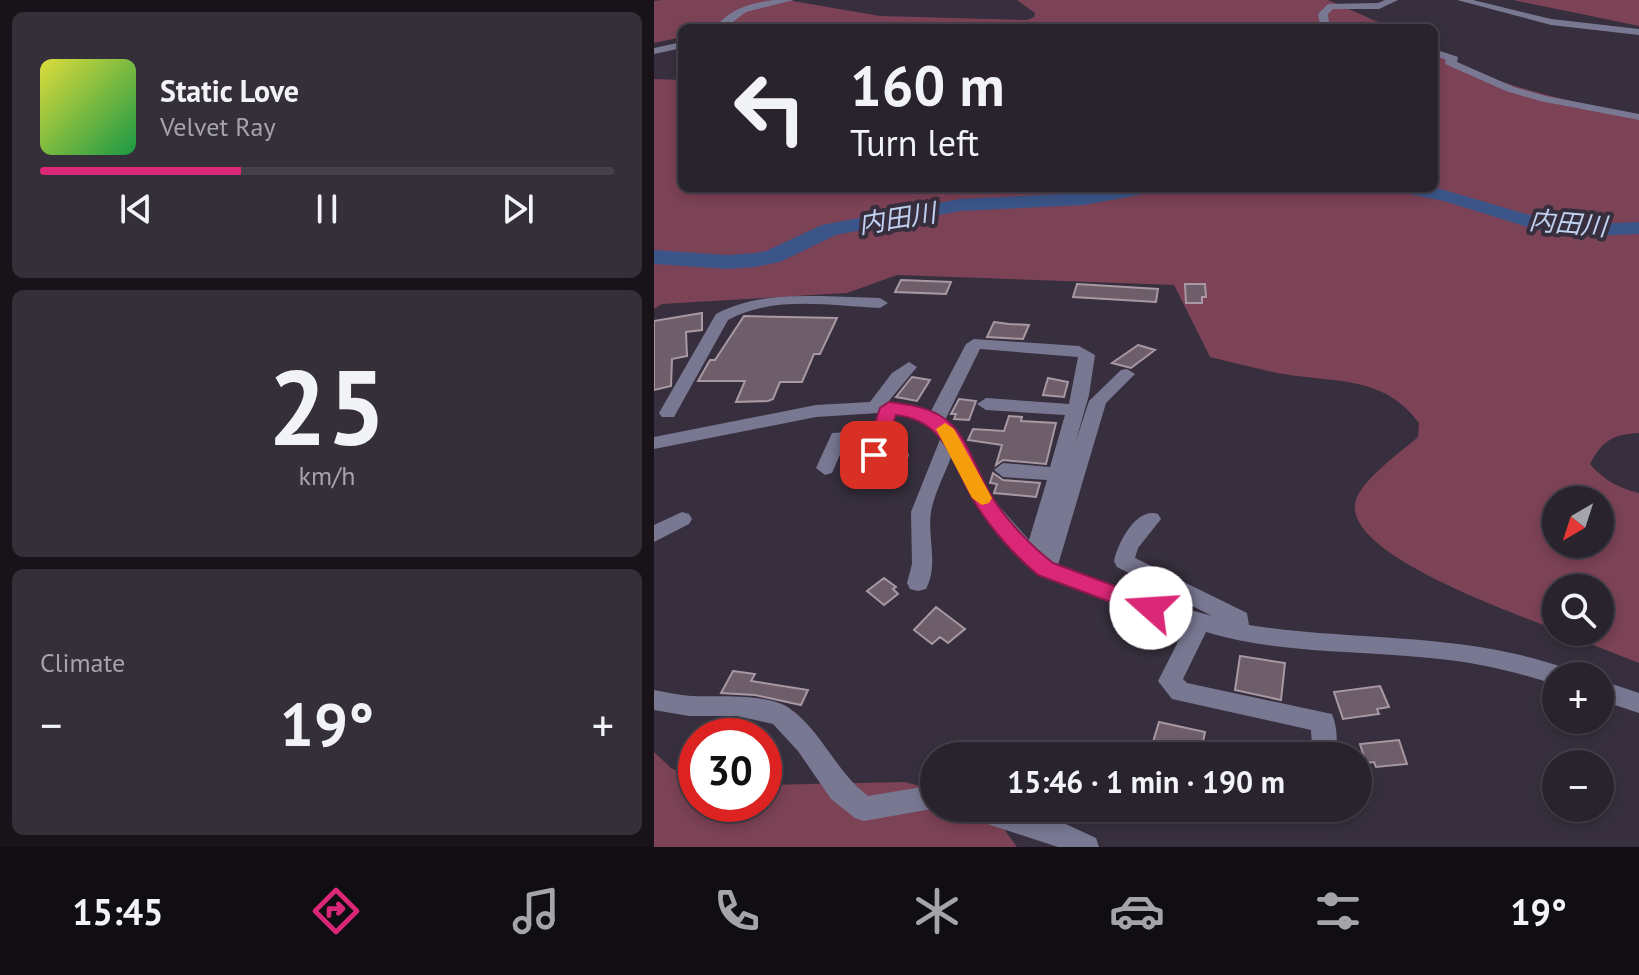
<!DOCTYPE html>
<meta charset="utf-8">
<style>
body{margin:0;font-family:"PT Sans","Noto Sans JP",sans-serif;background:#352f3a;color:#f1f3f6;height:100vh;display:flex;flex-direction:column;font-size:30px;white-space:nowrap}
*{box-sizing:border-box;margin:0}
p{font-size:26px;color:#a5a4aa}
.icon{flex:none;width:44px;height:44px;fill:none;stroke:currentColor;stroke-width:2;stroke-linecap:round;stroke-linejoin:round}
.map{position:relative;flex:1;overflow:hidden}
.side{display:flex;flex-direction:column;gap:12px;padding:12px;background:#171319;width:654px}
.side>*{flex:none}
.hud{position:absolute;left:24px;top:24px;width:760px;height:168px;border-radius:12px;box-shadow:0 4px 12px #0003,0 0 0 2px #45404a;background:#29232e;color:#f1f3f6;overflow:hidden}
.needle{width:52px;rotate:219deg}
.tools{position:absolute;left:888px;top:486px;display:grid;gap:16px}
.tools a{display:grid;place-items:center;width:72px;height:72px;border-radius:50%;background:#29232e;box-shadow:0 4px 12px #0003,0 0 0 2px #45404a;font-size:40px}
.speed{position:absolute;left:24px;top:718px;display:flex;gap:16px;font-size:40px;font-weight:700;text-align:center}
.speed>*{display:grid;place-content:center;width:104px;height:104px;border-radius:50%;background:#29232e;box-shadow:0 4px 12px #0003,0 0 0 2px #45404a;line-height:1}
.speed .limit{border:12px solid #d22;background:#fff;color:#111}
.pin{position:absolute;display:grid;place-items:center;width:68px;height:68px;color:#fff;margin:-34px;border-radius:16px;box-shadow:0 4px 12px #0006}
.me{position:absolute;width:88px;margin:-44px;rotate:289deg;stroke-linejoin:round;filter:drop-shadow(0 0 6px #0008)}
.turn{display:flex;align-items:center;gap:28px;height:168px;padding:0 40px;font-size:36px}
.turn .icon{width:104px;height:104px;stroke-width:2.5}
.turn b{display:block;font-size:56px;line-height:68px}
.big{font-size:60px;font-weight:700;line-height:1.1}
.side .card{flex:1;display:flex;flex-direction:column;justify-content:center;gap:12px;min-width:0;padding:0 28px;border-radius:12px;background:#352f3a}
.side .dial{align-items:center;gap:0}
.dial b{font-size:104px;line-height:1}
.song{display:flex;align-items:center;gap:24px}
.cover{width:96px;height:96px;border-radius:12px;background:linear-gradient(135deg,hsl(60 70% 55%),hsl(140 70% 35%))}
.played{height:8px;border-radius:4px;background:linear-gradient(90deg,#db2777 35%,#45404a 35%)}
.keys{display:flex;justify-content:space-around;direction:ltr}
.heat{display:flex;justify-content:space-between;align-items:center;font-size:44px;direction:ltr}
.trip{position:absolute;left:266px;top:742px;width:452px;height:80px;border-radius:40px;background:#29232e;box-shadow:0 4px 12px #0003,0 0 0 2px #45404a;font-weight:700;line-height:80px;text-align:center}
.menu{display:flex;height:128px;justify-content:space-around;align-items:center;background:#100e12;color:#a5a4aa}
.menu .icon{width:56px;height:56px}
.menu .active{color:#db2777}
.menu b{font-size:36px;color:#f1f3f6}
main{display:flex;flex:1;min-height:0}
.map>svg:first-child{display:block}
</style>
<main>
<section class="side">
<div class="card">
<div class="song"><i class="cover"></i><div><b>Static Love</b><p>Velvet Ray</p></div></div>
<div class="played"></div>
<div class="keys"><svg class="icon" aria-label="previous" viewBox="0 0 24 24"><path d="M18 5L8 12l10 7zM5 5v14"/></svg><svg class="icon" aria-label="pause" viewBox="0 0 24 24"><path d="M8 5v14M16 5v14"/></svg><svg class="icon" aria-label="next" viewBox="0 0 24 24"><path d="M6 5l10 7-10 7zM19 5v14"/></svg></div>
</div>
<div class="card dial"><b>25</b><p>km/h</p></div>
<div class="card"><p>Climate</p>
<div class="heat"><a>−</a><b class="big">19°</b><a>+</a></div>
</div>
</section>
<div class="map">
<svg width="985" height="847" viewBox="0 0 985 847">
<rect width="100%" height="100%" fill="#372f3d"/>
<path fill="#7c4256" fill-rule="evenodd" d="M8,0H133L226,16L373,20L380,17L381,13L363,0H674L738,28H28V37L0,43V1Z
M859,0H985V26Z
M780,51C841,88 916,100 985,116V433C959,434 948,441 936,464C950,480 964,488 985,493V663L906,632H946V588H902V630C861,613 694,556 701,504C704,482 747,452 764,437L765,423C732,378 686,382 636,375C609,371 582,363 556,357L520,285L243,275L193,293L8,304L0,309V79L28,80V188H780ZM902,500H946V544H902Z
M0,752L17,768L42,779V804H110V785L251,782L280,790V808H335L363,847H0Z"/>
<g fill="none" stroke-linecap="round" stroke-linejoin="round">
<path fill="#3b5589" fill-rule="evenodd" d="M780,187L886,218L936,224L985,222V234L936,236L883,230L790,201L744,192L741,188Z
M456,188H500L490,194L430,205L306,211L182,235L126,262L101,267L74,269L0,264V250L74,255L101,253L112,251L168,225L306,199L430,193Z"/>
</g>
<path fill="#6d5e69" stroke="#a898a3" stroke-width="2" d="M247,280L297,282L292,294L241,292Z
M423,284L504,289L502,302L419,297Z
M531,284H551L552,297H548V303H532Z
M48,313V330L32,332L33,356L18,359L17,386L0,390V321Z
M90,316L183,318L166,354H160L148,382H126L119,399L114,401L82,402L91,381H44L56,360H61Z
M340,322L355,324L375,325L369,339L333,337Z
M484,345L501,350L477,368L458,363Z
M258,377L276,380L263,401L242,397Z
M394,378L414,382L410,397L389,395Z
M305,399L322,401L315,420L300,419L302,414H297Z
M355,416L368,417L367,421L402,423L392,464L349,460L342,465L348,445L314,440L319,429L350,431Z
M237,452H252L254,455L245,482L241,487H218L222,477L230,472Z
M339,473L349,480L386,483L382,497L340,493L343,484L336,483Z
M230,578L242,587L239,589L244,594L230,605L213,591Z
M282,607L311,629L294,643L286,637L278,644L260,630Z
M586,656L631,663L627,700L581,690Z
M79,671L101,674L97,681L154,690L147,705L101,695L67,693Z
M726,686L735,707L723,709L725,714L689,719L680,692Z
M505,722L551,732L548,747L538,745L536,755L522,751L523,747L499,742Z
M745,740L753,764L722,767L720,762L712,763L706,744Z"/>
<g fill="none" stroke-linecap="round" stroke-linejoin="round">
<path fill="#797893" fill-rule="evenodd" d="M119,0H140L92,12L71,28H61C77,8 95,4 119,0Z
M731,0H744L725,9H679L674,14L675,22L692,28H675L666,24L664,14L674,4L724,3Z
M803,0H819L897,19L985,29V35L897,25Z
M28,42V48L0,54V48Z
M780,49L804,57L803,62L860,87L892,96L985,114V120L886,101L852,91L791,64L792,60L780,55Z
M166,296L226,298L234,303L226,308C177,306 119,295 74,320L20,417H8L5,413L62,314C95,296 130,296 166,296Z
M320,339L425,346L441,355L435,395L421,444L435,401L467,370L473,369L481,374L452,403L404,565L476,593L558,616L463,567L460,561C464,543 482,507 504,514L507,519L484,548L481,558L593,613L595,625C705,642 807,631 914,669L918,676H902V685C861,671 820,662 776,658C701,650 625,654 552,632L529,679L533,683L678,714C683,726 685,744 679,756H654L658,747L657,730L518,699L504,681L532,626L464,606L385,575L324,508L297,457C291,474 280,494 277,512C273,538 285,564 272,589L264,591L256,589L253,583L258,564L257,512L287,437L271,422L242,415L224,472L214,479L204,472L214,443H191L178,473L171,475L162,468L178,433L218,431L225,413L162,417L0,449V437L162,405L216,402L238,373L255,362L263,367L234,402L259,405L277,411L312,344ZM326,349L424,357L415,404L332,398L323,404L332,410L411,415L396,467L349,463L340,470L349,477L393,480L375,540L338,498L305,436L291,420Z
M28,512L35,514L38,519L35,524L0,542V525Z
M946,680L985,693V713L946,700Z
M0,690C12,692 25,695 37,696C63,697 113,693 135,708C167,730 182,772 214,796L280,785V808H283L210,821L201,818L177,799L144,751L119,724L83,716H35L0,710Z
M308,808H363L401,819L442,838L445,847H404L312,817Z"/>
</g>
<path fill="#db2777" stroke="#8e194d" stroke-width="2" d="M235,402C258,405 282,408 298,425C315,443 324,474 337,495C351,519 377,546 399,563L504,602L508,608L504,614L497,617L489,614L384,575C362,557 338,530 323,506C298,467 295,421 242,415L226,459H213L210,455L226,408Z"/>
<path fill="#f59e0b" d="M291,423L300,429L338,498L335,503L328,505L318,498L282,429Z"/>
<g text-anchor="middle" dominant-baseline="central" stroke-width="8" stroke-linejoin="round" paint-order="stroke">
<g font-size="26" font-style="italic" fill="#bfd0f0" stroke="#372f3d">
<text transform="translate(243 218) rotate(-9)">内田川</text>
<text transform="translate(914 223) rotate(5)">内田川</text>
</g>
</g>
</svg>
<div class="tools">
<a><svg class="needle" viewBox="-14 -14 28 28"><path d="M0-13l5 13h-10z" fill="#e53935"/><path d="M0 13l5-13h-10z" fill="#a5a4aa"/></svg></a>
<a><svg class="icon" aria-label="search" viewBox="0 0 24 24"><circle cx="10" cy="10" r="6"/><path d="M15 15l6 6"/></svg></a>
<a>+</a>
<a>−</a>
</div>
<div class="speed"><div class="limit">30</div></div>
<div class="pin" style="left:220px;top:455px;background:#d93025"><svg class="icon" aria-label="arrive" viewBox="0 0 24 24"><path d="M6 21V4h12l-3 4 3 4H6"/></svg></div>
<svg class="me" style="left:497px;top:608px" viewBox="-20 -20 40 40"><circle r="19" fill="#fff"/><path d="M0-13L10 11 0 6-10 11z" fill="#db2777"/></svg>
<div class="trip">15:46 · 1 min · 190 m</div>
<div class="hud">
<div class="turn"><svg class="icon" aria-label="left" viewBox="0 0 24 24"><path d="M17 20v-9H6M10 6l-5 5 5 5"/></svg><div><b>160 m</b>Turn left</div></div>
</div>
</div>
</main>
<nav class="menu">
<b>15:45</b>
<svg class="icon active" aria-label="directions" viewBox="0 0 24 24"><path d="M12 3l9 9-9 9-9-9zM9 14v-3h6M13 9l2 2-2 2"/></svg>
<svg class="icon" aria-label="music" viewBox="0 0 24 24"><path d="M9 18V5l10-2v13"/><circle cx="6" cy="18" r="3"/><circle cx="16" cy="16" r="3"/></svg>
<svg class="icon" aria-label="phone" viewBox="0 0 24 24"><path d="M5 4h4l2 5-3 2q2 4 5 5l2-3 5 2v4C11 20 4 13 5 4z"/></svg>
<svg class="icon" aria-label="climate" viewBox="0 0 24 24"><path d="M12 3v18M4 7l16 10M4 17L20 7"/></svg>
<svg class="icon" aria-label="car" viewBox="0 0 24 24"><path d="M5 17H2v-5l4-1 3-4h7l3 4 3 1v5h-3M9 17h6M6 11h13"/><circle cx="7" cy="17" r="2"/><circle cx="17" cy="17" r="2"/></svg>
<svg class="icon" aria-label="filters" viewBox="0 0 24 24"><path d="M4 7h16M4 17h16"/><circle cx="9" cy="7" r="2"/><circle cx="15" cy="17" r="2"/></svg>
<b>19°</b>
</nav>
